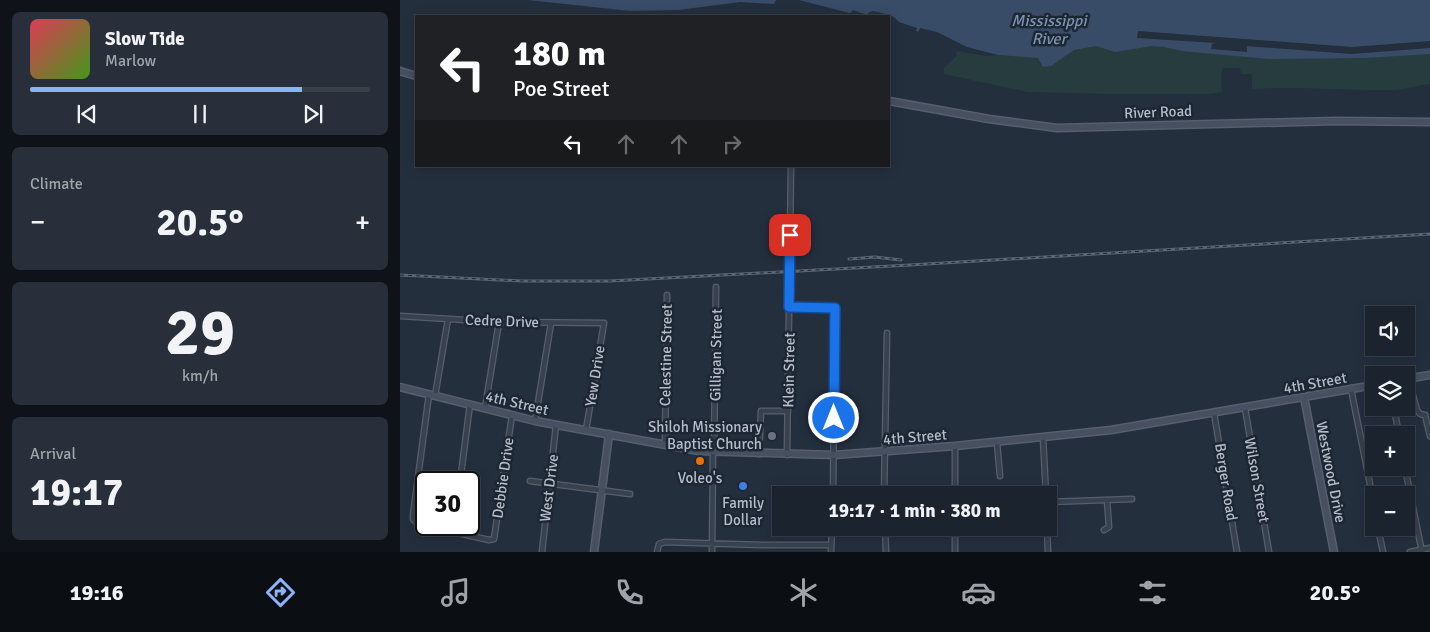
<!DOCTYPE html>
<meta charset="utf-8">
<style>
body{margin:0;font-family:Signika,sans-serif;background:#282f3a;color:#f1f3f6;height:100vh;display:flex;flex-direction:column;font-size:19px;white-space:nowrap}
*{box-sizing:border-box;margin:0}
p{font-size:16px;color:#a0a4aa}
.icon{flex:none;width:28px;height:28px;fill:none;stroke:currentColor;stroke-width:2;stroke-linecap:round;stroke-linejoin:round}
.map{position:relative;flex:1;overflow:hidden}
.sheet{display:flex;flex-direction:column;gap:12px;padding:12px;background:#0f1319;width:400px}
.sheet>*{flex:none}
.hud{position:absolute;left:15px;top:15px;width:475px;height:152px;border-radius:0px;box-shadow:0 2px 12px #0003,0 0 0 1px #39404a;background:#202124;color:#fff;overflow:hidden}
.tools{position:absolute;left:965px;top:306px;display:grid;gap:10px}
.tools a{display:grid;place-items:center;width:50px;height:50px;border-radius:0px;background:#1b232e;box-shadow:0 2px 12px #0003,0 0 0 1px #39404a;font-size:25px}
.speed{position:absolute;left:15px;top:471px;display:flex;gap:10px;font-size:25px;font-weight:700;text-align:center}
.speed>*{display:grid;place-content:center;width:65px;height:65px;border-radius:50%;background:#1b232e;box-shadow:0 2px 12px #0003,0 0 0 1px #39404a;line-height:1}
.speed .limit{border:2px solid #111;border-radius:8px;background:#fff;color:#111}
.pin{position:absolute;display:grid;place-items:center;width:42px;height:42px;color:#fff;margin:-21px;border-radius:10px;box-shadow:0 2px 8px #0006}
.me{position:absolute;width:55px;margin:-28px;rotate:0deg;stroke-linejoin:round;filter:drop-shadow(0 0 4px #0008)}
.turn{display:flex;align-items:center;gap:18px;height:105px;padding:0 15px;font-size:22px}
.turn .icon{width:65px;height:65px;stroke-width:2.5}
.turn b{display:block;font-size:35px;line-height:42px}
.lanes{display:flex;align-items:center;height:48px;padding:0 15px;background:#0003;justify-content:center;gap:25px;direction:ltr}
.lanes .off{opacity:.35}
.big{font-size:38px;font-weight:700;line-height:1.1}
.sheet .card{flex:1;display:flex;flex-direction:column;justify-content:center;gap:8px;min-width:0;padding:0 18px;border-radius:8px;background:#282f3a}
.sheet .dial{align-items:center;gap:0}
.dial b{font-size:65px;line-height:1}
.song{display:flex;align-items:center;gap:15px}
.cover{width:60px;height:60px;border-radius:8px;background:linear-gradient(135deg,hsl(350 70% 55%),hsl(100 70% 35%))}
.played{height:5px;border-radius:2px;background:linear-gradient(90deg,#8ab4f8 80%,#39404a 80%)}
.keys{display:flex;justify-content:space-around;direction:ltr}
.heat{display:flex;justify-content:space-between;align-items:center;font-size:28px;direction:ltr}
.trip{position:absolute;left:372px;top:486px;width:285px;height:50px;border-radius:0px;background:#1b232e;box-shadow:0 2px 12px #0003,0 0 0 1px #39404a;font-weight:700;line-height:50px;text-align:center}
.menu{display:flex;height:80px;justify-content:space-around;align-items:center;background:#0b0e12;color:#a0a4aa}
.menu .icon{width:35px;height:35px}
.menu .current{color:#8ab4f8}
.menu b{font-size:22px;color:#f1f3f6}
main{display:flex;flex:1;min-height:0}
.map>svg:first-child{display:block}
</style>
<main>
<section class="sheet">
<div class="card">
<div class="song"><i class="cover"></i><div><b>Slow Tide</b><p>Marlow</p></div></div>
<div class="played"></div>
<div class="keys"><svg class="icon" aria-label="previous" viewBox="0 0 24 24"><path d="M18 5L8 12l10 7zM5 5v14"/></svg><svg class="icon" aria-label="pause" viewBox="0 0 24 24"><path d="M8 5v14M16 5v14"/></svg><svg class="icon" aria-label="next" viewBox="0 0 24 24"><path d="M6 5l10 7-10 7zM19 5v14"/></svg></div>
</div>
<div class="card"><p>Climate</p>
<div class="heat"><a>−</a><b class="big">20.5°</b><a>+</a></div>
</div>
<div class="card dial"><b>29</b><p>km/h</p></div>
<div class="card"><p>Arrival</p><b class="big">19:17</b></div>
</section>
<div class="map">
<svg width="1030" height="552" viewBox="0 0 1030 552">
<rect width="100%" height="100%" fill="#242f3e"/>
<path fill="#263c3f" d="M669,41L748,45L1030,50V84C1018,85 1007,89 996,90C948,91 900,86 852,89V74H841L840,68H823L821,76L822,92L809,94H713L627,92L544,74V68L556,57L557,51L590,56Z"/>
<path fill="#394c67" d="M128,0H376L374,4L340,2L278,10L230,11Z
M399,0H1030V54L965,58L868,59L782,51L764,47L752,46L715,52L696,46L674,50L651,66L643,67L638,58L575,53L542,37L511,30L489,16H461Z"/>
<path fill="#242f3e" d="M453,10L467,15L468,13L473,11L485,14L494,17L499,22L517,28L515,33L490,27L489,16H450L449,15Z
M520,28L537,32L567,47L598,55L590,56L568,53L541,39L518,34Z
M738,31L952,47L1030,41V48L951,54L819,44L847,46V52L811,49L812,44L815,43L737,38Z"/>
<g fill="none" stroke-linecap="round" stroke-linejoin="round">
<defs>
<path id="street" d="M389,307L435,308L433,495
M0,316L99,322L204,323L186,430
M1008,378L1017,410L1020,414L1025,415
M951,389L974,504
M29,394L13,515V519L18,524L89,540L94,539L112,415
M35,396L48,319
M85,408L99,322
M845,408L869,552
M994,408L999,435
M814,413L837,552
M1025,415L1030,436
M135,421L151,323
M643,438L646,495
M597,443L600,476
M265,445L267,295
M314,453L316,287
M359,454L361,411H388
M387,455L391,166
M1005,468L1022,552
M130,481L230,494
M60,482L70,404
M484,495L487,333
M555,495V446
M649,502L732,499
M485,528L486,552
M555,528V552
M647,528L648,552
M978,528L983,552
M704,530L709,527L707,500
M142,552L156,425
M257,552L259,544L265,542L362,545H431
M312,552L313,453
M431,552L432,528
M1010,552L1030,548"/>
<path id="secondary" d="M0,71L16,76
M489,101L589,119L657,128L936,121L1030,122
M1006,379L1030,375
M0,387L135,421L299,451L434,455L555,446L711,430L974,385
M904,397L934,552
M194,552L209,434"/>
</defs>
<use href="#street" stroke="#565f6c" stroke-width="7"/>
<use href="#secondary" stroke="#565f6c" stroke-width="9"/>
<use href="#street" stroke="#38414e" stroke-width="4.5"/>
<use href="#secondary" stroke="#465061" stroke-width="6"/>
<defs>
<path id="rail" d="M449,259L475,257L501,260
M0,275L122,281H210L510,265L1030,234"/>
</defs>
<use href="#rail" stroke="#5a6575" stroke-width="3"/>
<use href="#rail" stroke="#1d2633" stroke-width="1" stroke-dasharray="4" stroke-linecap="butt"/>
</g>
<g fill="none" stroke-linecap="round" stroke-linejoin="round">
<defs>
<path id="route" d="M390,235L389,307L435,308L434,418"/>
</defs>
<use href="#route" stroke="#114b97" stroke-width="12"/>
<use href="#route" stroke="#1a73e8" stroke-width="9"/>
</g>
<circle fill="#6b7280" stroke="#1d2633" stroke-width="2" cx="372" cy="436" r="5"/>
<circle fill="#e8710a" stroke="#1d2633" stroke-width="2" cx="300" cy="461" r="5"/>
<circle fill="#3f7fe0" stroke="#1d2633" stroke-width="2" cx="343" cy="486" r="5"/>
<g text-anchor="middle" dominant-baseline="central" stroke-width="5" stroke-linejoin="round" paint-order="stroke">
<g font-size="15" fill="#b4bcc9" stroke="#1d2633">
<text transform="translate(758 112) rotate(-2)">River Road</text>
<text transform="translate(102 321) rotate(2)">Cedre Drive</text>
<text transform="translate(266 355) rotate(-89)">Celestine Street</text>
<text transform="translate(316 355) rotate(-89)">Gilligan Street</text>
<text transform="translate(389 370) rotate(-89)">Klein Street</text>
<text transform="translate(195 376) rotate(-81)">Yew Drive</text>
<text transform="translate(915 383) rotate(-10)">4th Street</text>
<text transform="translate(117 403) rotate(13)">4th Street</text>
<text transform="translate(515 437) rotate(-5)">4th Street</text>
<text transform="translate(931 472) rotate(79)">Westwood Drive</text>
<text transform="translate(103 478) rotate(-82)">Debbie Drive</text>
<text transform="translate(857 480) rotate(80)">Wilson Street</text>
<text transform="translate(826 482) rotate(81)">Berger Road</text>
<text transform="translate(149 488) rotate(-83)">West Drive</text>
</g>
<g font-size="15" fill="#b4bcc9" stroke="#1d2633">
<text x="362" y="427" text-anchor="end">Shiloh Missionary<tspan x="362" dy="17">Baptist Church</tspan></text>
<text x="300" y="478">Voleo's</text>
<text x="343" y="503">Family<tspan x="343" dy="17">Dollar</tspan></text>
</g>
<g font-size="16" font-style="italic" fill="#7c92b1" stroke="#1d2633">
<text x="649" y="21">Mississippi<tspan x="649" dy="18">River</tspan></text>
</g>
</g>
</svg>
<div class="tools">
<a><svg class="icon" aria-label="sound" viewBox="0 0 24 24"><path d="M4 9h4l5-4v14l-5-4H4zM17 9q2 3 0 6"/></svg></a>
<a><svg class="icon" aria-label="layers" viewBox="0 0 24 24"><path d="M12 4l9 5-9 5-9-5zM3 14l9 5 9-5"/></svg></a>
<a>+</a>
<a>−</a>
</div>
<div class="speed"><div class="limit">30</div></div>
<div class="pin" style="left:390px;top:235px;background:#d93025"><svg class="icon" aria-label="arrive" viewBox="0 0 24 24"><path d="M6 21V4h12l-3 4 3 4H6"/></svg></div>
<svg class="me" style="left:434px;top:418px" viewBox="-20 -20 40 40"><circle r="17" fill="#1a73e8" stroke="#fff" stroke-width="3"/><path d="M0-11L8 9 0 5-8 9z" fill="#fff"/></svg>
<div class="trip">19:17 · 1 min · 380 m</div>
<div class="hud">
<div class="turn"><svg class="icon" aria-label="left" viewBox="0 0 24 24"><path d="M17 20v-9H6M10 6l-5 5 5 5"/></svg><div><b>180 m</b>Poe Street</div></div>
<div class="lanes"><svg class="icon" aria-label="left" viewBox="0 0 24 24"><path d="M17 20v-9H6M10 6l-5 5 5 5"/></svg><svg class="icon off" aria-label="ahead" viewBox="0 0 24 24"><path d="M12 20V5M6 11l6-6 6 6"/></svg><svg class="icon off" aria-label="ahead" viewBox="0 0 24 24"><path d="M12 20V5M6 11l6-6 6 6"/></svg><svg class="icon off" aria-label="right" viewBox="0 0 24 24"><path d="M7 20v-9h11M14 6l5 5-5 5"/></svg></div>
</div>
</div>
</main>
<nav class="menu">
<b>19:16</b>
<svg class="icon current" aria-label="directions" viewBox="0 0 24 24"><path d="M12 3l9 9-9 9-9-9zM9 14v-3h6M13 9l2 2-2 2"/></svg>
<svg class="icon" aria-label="music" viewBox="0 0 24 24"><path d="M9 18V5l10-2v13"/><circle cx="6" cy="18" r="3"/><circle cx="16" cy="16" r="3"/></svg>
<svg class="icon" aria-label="phone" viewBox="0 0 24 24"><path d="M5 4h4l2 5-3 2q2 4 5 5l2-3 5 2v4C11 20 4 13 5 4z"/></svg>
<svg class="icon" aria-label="climate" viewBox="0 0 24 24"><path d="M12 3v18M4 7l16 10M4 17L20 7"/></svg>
<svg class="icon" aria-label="car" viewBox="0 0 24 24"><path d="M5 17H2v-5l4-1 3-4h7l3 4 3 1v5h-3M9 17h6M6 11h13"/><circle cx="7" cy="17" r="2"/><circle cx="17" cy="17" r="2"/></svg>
<svg class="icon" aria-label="filters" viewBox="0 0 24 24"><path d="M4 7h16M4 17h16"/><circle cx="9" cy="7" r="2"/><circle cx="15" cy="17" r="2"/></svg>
<b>20.5°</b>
</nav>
